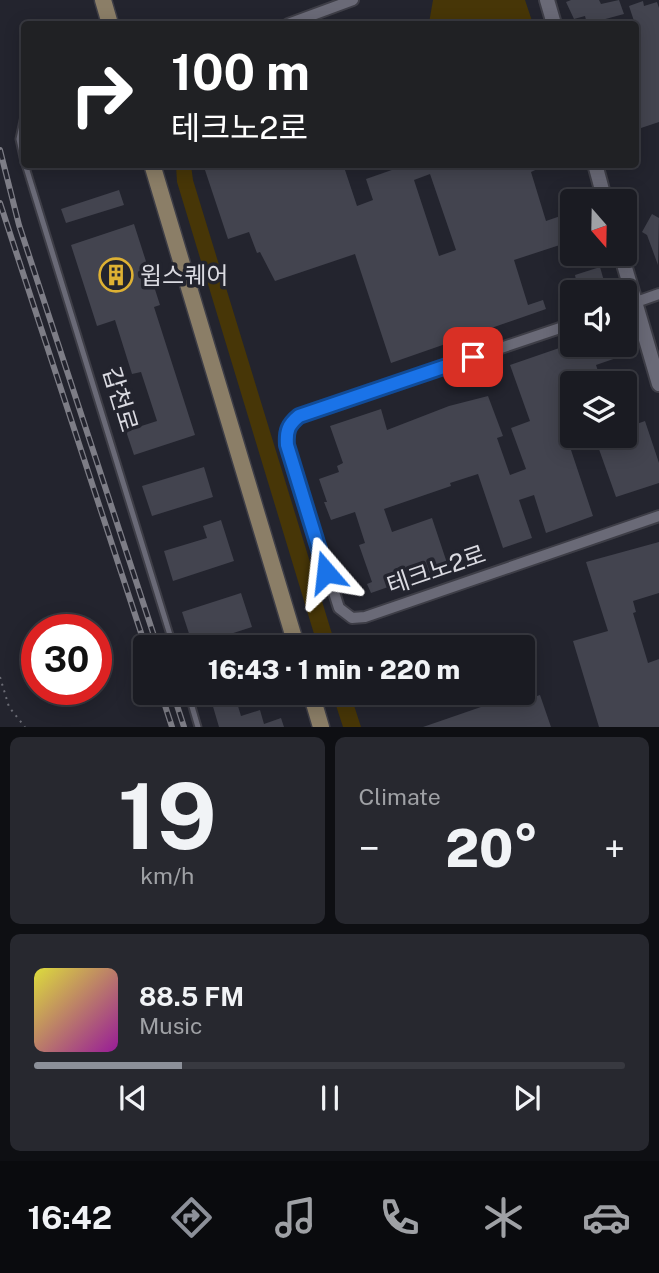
<!DOCTYPE html>
<meta charset="utf-8">
<style>
body{margin:0;font-family:"Public Sans","Noto Sans KR",sans-serif;background:#27282f;color:#f1f3f6;height:100vh;display:flex;flex-direction:column;font-size:26px;white-space:nowrap}
*{box-sizing:border-box;margin:0}
p{font-size:23px;color:#9fa1a5}
.icon{flex:none;width:38px;height:38px;fill:none;stroke:currentColor;stroke-width:2;stroke-linecap:round;stroke-linejoin:round}
.map{position:relative;height:727px;overflow:hidden}
.panel{display:flex;flex-direction:column;gap:10px;padding:10px;background:#0e0f13;flex:1}
.panel>*{flex:none}
.guide{position:absolute;left:21px;top:21px;width:618px;height:147px;border-radius:7px;box-shadow:0 4px 18px #0003,0 0 0 2px #383940;background:#202124;color:#fff;overflow:hidden}
.needle{width:46px;rotate:160deg}
.controls{position:absolute;left:560px;top:189px;display:grid;gap:14px}
.controls a{display:grid;place-items:center;width:77px;height:77px;border-radius:7px;background:#1a1b22;box-shadow:0 4px 18px #0003,0 0 0 2px #383940;font-size:35px}
.speed{position:absolute;left:21px;top:614px;display:flex;gap:14px;font-size:35px;font-weight:700;text-align:center}
.speed>*{display:grid;place-content:center;width:91px;height:91px;border-radius:50%;background:#1a1b22;box-shadow:0 4px 18px #0003,0 0 0 2px #383940;line-height:1}
.speed .limit{border:10px solid #d22;background:#fff;color:#111}
.pin{position:absolute;display:grid;place-items:center;width:60px;height:60px;color:#fff;margin:-30px;border-radius:14px;box-shadow:0 4px 10px #0006}
.me{position:absolute;width:77px;margin:-38px;rotate:343deg;stroke-linejoin:round;filter:drop-shadow(0 0 5px #0008)}
.turn{display:flex;align-items:center;gap:24px;height:147px;padding:0 35px;font-size:32px}
.turn .icon{width:91px;height:91px;stroke-width:2.5}
.turn b{display:block;font-size:49px;line-height:60px}
.big{font-size:52px;font-weight:800;line-height:1.1}
.panel .card{flex:1;display:flex;flex-direction:column;justify-content:center;gap:10px;min-width:0;padding:0 24px;border-radius:10px;background:#27282f}
.panel .dial{align-items:center;gap:0}
.dial b{font-size:91px;line-height:1}
.song{display:flex;align-items:center;gap:21px}
.cover{width:84px;height:84px;border-radius:10px;background:linear-gradient(135deg,hsl(60 70% 55%),hsl(300 70% 35%))}
.played{height:7px;border-radius:4px;background:linear-gradient(90deg,#8c9099 25%,#383940 25%)}
.keys{display:flex;justify-content:space-around;direction:ltr}
.heat{display:flex;justify-content:space-between;align-items:center;font-size:38px;direction:ltr}
.panel .tiles{flex:1;display:grid;gap:10px;grid-template-columns:1fr 1fr}
.card:last-child{grid-column:span 2}
.trip{position:absolute;left:133px;top:635px;width:402px;height:70px;border-radius:7px;background:#1a1b22;box-shadow:0 4px 18px #0003,0 0 0 2px #383940;font-weight:800;line-height:70px;text-align:center}
.tab-bar{display:flex;height:112px;justify-content:space-around;align-items:center;background:#0a0b0e;color:#9fa1a5}
.tab-bar .icon{width:49px;height:49px}
.tab-bar .current{color:#8c9099}
.tab-bar b{font-size:32px;color:#f1f3f6}
.map>svg:first-child{display:block}
</style>
<div class="map">
<svg width="659" height="727" viewBox="0 0 659 727">
<rect width="100%" height="100%" fill="#23242e"/>
<path fill="#473607" d="M433,0H525L533,24L429,23Z
M176,165H191L193,180L336,647H318L177,182Z
M332,693H350L361,727H343Z"/>
<path fill="#43444f" fill-rule="evenodd" d="M571,0H599L601,4L619,0L624,14L587,24L585,16L574,19L566,2Z
M643,1L644,6L657,2L659,8V122L635,130V24L629,6Z
M203,164H343L357,206L373,200L366,179L409,164H548L531,172L546,221L572,212V241L514,260L528,305L543,300L546,309L391,363L355,254L275,281L260,252L257,253L249,232L228,239ZM430,174L456,250L439,256L414,180Z
M119,190L124,205L66,223L61,209Z
M652,214L659,218L658,265L647,235L642,232Z
M134,224L160,305L154,307L195,435L134,455L126,431L157,421L141,372L132,374L115,320L97,326L71,245Z
M600,267L604,281L599,282L603,292H576L572,282L576,280L575,275Z
M568,345H622L625,355L596,365L602,383H572V433L566,435L593,516L546,533L534,495L519,500L532,538L503,548L478,474L450,483L451,486L384,509L392,532L432,518L448,566L371,593L367,584L372,582L359,545L365,543L355,512L331,520L324,502H327L319,479L339,472L337,466L343,463L330,426L381,409L387,430L449,406L488,396L503,436L497,438L510,475L526,469L511,428L530,421L510,365Z
M645,421L659,463V483L616,497L595,438L625,436V428Z
M204,467L213,497L152,516L142,486Z
M221,520L234,561L173,581L164,551L207,538L203,526Z
M659,542V593L633,601L636,612L633,613L648,663L659,659V727H599L573,641L608,631L586,562Z
M241,593L252,627L193,646L182,612Z
M365,638L368,648H340V646Z
M209,693H234L241,716L260,710L264,724L281,718L284,727H219Z
M540,695L551,727H423L507,698L510,705Z"/>
<g fill="none" stroke-linecap="round" stroke-linejoin="round">
<defs>
<path id="service" d="M24,116L19,139L24,162
M25,164L174,648
M188,693L198,727"/>
<path id="minor" d="M288,24L353,0
M625,306L659,294
M572,324L299,416C288,424 286,431 287,445L339,608L352,618L365,617L659,516"/>
<path id="tertiary" d="M547,0L554,24
M595,164L605,201
M621,254L659,384"/>
<path id="secondary" d="M103,0L110,24
M152,164L297,648
M311,693L321,727"/>
</defs>
<use href="#service" stroke="#3e3e47" stroke-width="9"/>
<use href="#minor" stroke="#3e3e47" stroke-width="14"/>
<use href="#tertiary" stroke="#3e3e47" stroke-width="18"/>
<use href="#secondary" stroke="#3e3e47" stroke-width="19"/>
<path stroke="#6a6b74" stroke-width="2" stroke-dasharray="2 5" stroke-linecap="butt" d="M0,677L9,707L25,727"/>
<use href="#service" stroke="#6a6a77" stroke-width="5"/>
<use href="#minor" stroke="#6a6a77" stroke-width="10"/>
<use href="#tertiary" stroke="#6a6a77" stroke-width="14"/>
<use href="#secondary" stroke="#8b7e67" stroke-width="16"/>
<defs>
<path id="rail" d="M0,150L19,225L158,648
M0,203L146,648
M161,693L172,727
M173,693L184,727"/>
</defs>
<use href="#rail" stroke="#7d7d86" stroke-width="6"/>
<use href="#rail" stroke="#23242e" stroke-width="3.5" stroke-dasharray="10" stroke-linecap="butt"/>
</g>
<g fill="none" stroke-linecap="round" stroke-linejoin="round">
<defs>
<path id="route" d="M326,572L287,445C286,431 288,425 299,416L473,357"/>
</defs>
<use href="#route" stroke="#114b97" stroke-width="18"/>
<use href="#route" stroke="#1a73e8" stroke-width="12"/>
</g>
<defs>
<symbol id="building-ring" viewBox="-11 -11 22 22"><circle r="9.5" fill="#23242e" stroke="#deb133" stroke-width="1.5"/><path d="M-4-6H4V6H1V3H-1V6H-4ZM-2.5-4.3h1.7v1.8h-1.7ZM.8-4.3h1.7v1.8H.8ZM-2.5-1h1.7V.8h-1.7ZM.8-1h1.7V.8H.8Z" fill="#deb133"/></symbol>
</defs>
<g fill-rule="evenodd">
<use href="#building-ring" x="97" y="256" width="38" height="38"/>
</g>
<g text-anchor="middle" dominant-baseline="central" stroke-width="7" stroke-linejoin="round" paint-order="stroke">
<g font-size="24" fill="#dadae1" stroke="#23242e" text-anchor="start">
<text x="140" y="275">윕스퀘어</text>
</g>
<g font-size="24" fill="#dadae1" stroke="#23242e">
<text transform="translate(121 399) rotate(73)">갑천로</text>
<text transform="translate(436 569) rotate(-19)">테크노2로</text>
</g>
</g>
</svg>
<div class="controls">
<a><svg class="needle" viewBox="-14 -14 28 28"><path d="M0-13l5 13h-10z" fill="#e53935"/><path d="M0 13l5-13h-10z" fill="#9fa1a5"/></svg></a>
<a><svg class="icon" aria-label="sound" viewBox="0 0 24 24"><path d="M4 9h4l5-4v14l-5-4H4zM17 9q2 3 0 6"/></svg></a>
<a><svg class="icon" aria-label="layers" viewBox="0 0 24 24"><path d="M12 4l9 5-9 5-9-5zM3 14l9 5 9-5"/></svg></a>
</div>
<div class="speed"><div class="limit">30</div></div>
<div class="pin" style="left:473px;top:357px;background:#d93025"><svg class="icon" aria-label="arrive" viewBox="0 0 24 24"><path d="M6 21V4h12l-3 4 3 4H6"/></svg></div>
<svg class="me" style="left:326px;top:572px" viewBox="-20 -20 40 40"><path d="M0-17L14 15 0 8-14 15z" fill="#1a73e8" stroke="#fff" stroke-width="4"/></svg>
<div class="trip">16:43 · 1 min · 220 m</div>
<div class="guide">
<div class="turn"><svg class="icon" aria-label="right" viewBox="0 0 24 24"><path d="M7 20v-9h11M14 6l5 5-5 5"/></svg><div><b>100 m</b>테크노2로</div></div>
</div>
</div>
<section class="panel">
<div class="tiles">
<div class="card dial"><b>19</b><p>km/h</p></div>
<div class="card"><p>Climate</p>
<div class="heat"><a>−</a><b class="big">20°</b><a>+</a></div>
</div>
<div class="card">
<div class="song"><i class="cover"></i><div><b>88.5 FM</b><p>Music</p></div></div>
<div class="played"></div>
<div class="keys"><svg class="icon" aria-label="previous" viewBox="0 0 24 24"><path d="M18 5L8 12l10 7zM5 5v14"/></svg><svg class="icon" aria-label="pause" viewBox="0 0 24 24"><path d="M8 5v14M16 5v14"/></svg><svg class="icon" aria-label="next" viewBox="0 0 24 24"><path d="M6 5l10 7-10 7zM19 5v14"/></svg></div>
</div>
</div>
</section>
<nav class="tab-bar">
<b>16:42</b>
<svg class="icon current" aria-label="directions" viewBox="0 0 24 24"><path d="M12 3l9 9-9 9-9-9zM9 14v-3h6M13 9l2 2-2 2"/></svg>
<svg class="icon" aria-label="music" viewBox="0 0 24 24"><path d="M9 18V5l10-2v13"/><circle cx="6" cy="18" r="3"/><circle cx="16" cy="16" r="3"/></svg>
<svg class="icon" aria-label="phone" viewBox="0 0 24 24"><path d="M5 4h4l2 5-3 2q2 4 5 5l2-3 5 2v4C11 20 4 13 5 4z"/></svg>
<svg class="icon" aria-label="climate" viewBox="0 0 24 24"><path d="M12 3v18M4 7l16 10M4 17L20 7"/></svg>
<svg class="icon" aria-label="car" viewBox="0 0 24 24"><path d="M5 17H2v-5l4-1 3-4h7l3 4 3 1v5h-3M9 17h6M6 11h13"/><circle cx="7" cy="17" r="2"/><circle cx="17" cy="17" r="2"/></svg>
</nav>
